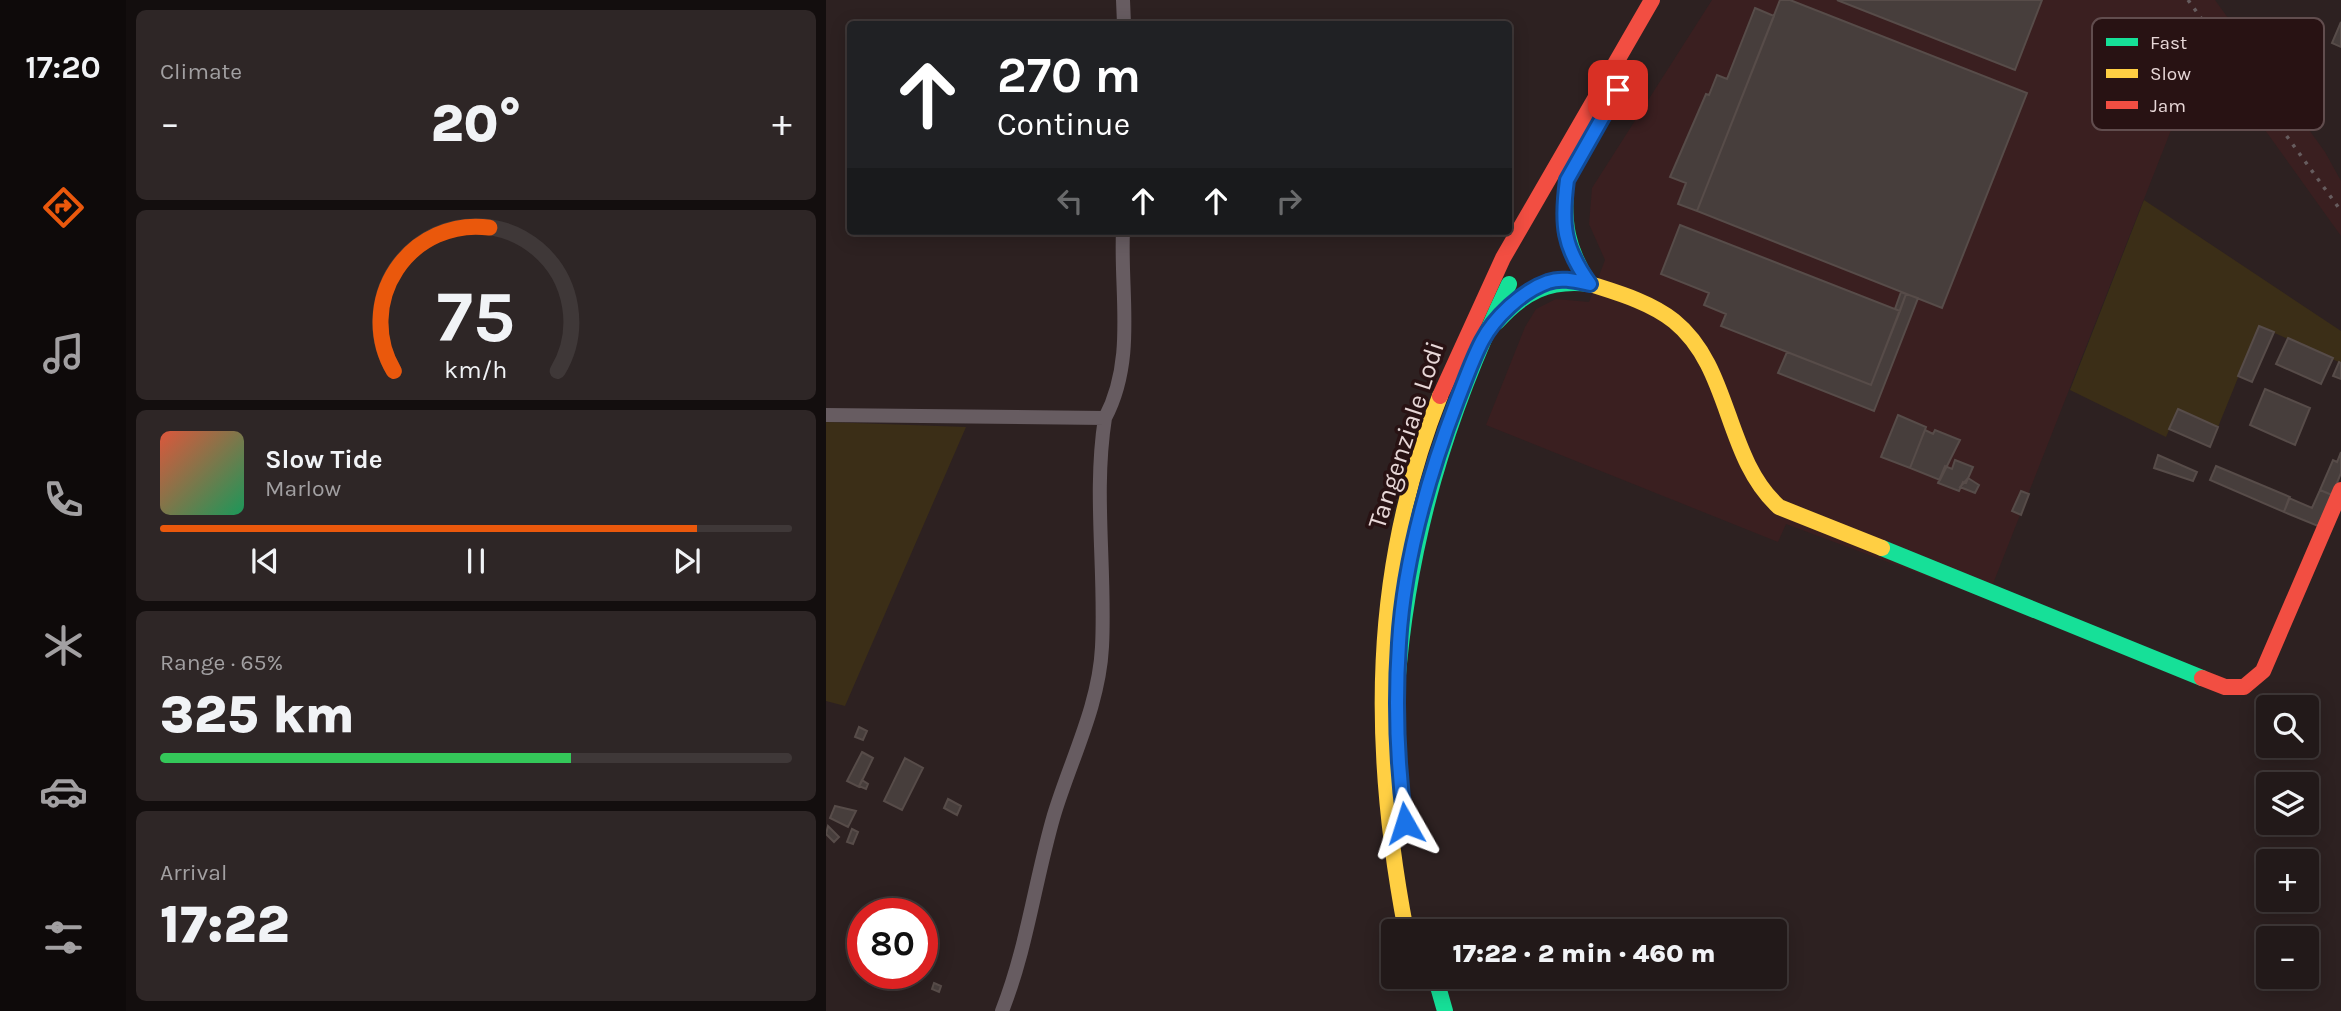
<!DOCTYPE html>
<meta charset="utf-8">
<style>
body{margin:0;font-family:Karla,sans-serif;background:#2e2626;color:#f1f3f6;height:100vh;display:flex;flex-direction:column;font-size:26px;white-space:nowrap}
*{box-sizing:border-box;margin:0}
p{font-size:23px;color:#a2a0a2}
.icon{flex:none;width:38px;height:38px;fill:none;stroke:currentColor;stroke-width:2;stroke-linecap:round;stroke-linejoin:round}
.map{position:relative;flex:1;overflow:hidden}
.panel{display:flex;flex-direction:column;gap:10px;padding:10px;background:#130e0e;width:700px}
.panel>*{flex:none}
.guide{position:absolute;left:21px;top:21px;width:665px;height:214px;border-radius:7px;box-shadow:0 4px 18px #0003,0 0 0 2px #3f3838;background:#202124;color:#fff;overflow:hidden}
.fabs{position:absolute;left:1430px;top:695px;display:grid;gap:14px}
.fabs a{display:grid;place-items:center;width:63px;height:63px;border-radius:7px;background:#221919;box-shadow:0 4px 18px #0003,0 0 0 2px #3f3838;font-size:35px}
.speed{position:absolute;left:21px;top:898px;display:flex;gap:14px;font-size:35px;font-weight:700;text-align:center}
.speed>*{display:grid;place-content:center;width:91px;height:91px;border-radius:50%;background:#221919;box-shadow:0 4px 18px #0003,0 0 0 2px #3f3838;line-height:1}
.speed .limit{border:10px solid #d22;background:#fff;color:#111}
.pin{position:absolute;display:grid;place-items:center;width:60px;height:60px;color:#fff;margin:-30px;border-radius:14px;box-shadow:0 4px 10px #0006}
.me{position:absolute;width:77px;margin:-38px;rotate:354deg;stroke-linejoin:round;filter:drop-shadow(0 0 5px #0008)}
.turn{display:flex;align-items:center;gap:24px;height:147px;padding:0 35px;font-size:32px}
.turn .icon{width:91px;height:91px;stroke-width:2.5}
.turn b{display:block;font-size:49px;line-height:60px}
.lanes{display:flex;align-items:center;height:66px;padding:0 35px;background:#0003;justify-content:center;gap:35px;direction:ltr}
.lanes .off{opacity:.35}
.big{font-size:52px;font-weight:800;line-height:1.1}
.panel .widget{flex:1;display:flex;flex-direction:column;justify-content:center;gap:10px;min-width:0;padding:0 24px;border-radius:10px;background:#2e2626}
.panel .dial{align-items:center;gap:0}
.dial svg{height:182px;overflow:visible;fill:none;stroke:#3f3838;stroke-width:7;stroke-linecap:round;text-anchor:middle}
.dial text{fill:#f1f3f6;stroke:none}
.song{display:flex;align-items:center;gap:21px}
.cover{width:84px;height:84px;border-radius:10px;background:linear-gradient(135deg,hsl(10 70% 55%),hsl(150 70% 35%))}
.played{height:7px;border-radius:4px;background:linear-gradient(90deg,#ea580c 85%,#3f3838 85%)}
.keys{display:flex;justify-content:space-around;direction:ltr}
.heat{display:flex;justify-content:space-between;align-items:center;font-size:38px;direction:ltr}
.charge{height:10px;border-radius:5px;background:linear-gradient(90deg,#34c759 65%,#3f3838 0)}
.trip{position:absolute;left:555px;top:919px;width:406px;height:70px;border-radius:7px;background:#221919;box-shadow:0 4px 18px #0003,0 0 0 2px #3f3838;font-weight:800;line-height:70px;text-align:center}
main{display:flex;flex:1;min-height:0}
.tab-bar{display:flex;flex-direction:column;width:126px;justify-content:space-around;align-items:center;background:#0e0a0a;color:#a2a0a2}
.tab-bar .icon{width:49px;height:49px}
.tab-bar .current{color:#ea580c}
.tab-bar b{font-size:32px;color:#f1f3f6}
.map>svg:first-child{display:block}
</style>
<main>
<nav class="tab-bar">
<b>17:20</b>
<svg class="icon current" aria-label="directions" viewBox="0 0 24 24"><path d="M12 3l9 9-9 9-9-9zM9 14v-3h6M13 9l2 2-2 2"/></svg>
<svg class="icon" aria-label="music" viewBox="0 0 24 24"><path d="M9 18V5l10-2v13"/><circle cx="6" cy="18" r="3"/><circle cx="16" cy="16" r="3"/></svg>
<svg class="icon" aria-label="phone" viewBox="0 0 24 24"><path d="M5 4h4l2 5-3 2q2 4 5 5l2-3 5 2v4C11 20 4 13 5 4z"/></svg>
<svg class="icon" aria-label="climate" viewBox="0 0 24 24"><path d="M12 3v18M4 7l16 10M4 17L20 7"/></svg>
<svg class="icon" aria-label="car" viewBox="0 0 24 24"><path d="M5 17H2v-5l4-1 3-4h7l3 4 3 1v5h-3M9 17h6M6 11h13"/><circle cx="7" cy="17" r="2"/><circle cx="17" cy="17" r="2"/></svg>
<svg class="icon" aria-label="filters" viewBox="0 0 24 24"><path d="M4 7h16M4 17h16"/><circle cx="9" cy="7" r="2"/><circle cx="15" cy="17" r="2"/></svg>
</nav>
<section class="panel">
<div class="widget"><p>Climate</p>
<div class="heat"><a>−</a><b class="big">20°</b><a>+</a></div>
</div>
<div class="widget dial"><svg viewBox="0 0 100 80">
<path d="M14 69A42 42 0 1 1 86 69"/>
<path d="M14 69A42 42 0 0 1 56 6" stroke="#ea580c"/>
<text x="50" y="56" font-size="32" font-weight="700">75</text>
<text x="50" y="72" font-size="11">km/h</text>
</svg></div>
<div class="widget">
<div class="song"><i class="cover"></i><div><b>Slow Tide</b><p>Marlow</p></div></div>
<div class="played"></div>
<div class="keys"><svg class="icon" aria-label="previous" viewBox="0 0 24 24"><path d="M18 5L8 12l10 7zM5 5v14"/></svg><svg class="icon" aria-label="pause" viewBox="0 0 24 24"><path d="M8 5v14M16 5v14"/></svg><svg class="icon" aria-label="next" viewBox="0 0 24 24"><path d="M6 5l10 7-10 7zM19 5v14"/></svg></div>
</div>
<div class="widget"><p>Range · 65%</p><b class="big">325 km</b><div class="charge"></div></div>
<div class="widget"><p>Arrival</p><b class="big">17:22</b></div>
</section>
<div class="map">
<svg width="1515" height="1011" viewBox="0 0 1515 1011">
<rect width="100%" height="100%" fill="#2d2121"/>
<path fill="#3a1f20" d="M886,0H1389L1499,152L1515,181V236L1386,56L1364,123L1349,120L1161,599L960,524L952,542L660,425L699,327L710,309L730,299L763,302L779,260L763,224L766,188Z"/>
<path fill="#3b2e17" d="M1318,200L1515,331V363L1433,326L1392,427L1352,409L1340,437L1244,390Z
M0,422L140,427L19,706L0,701Z"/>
<path fill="#473e3c" stroke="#574c49" stroke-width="2" d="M954,0H964L1201,93L1116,308L871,211Z
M1011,0H1216L1189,70Z
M929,8L948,16L871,211L852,204L860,183L844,177L880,94L883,95L891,75L901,79Z
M1515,22V47L1506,43Z
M854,225L1074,311L1045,385L895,326L900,314L878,305L883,293L835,274Z
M1075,292L1080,294L1074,311L1069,309Z
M1080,294L1092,298L1048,411L952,373L961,352L1045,385Z
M1433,326L1448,332L1426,382L1412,376Z
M1462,338L1507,358L1495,384L1450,364Z
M1513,362L1515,363V379L1507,376Z
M1439,389L1484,408L1469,445L1424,425Z
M1352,409L1392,427L1384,447L1343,429Z
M1072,415L1100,427L1084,468L1055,457Z
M1099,430L1107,434L1109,430L1134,440L1114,480L1084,468Z
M1515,452V473L1506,495L1494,490L1507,460L1511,462Z
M1332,455L1371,472L1367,481L1328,468Z
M1129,460L1147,467L1140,483L1137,482L1133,491L1112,483L1119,466L1126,469Z
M1390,466L1464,497L1458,512L1384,480Z
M1142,478L1153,485L1149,493L1134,487Z
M1494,490L1506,495L1492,526L1458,512L1463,498L1486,508Z
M1195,491L1203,494L1195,515L1186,511Z
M33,727L41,731L37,740L29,737Z
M36,752L47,758L33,787L21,781Z
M79,758L97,768L76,810L58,801Z
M36,780L42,784L40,789L33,786Z
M122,799L135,806L131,815L118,808Z
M9,806L30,811L22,827L4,818Z
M2,826L13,837L8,842L0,834Z
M26,829L32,832L27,844L21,842Z
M108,983L115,986L113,992L106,989Z"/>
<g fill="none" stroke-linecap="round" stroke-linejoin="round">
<path stroke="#675c61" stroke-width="14" d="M297,0L298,24
M0,415L279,418C310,360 294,293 297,231
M176,1011C201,948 209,880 228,815C245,759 273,706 276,647C280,570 267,494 279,418"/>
<path stroke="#16e098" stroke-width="16" d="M741,180C736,221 741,250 764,284
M671,322C698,292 723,279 764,284
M1056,548L1376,678
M571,687C582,540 620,416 683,284
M609,976L619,1011"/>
<path stroke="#ffcf43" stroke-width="16" d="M764,284C792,293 824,302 848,321C906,368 898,457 953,507L1056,548
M580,931C545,748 544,572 614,396"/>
<path stroke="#f24e42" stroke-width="16" d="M614,396L677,258L826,0
M1376,678L1399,687H1418L1437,671L1515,490"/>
<path stroke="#665c5e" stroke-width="3.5" stroke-dasharray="3.5 7" stroke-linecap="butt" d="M1362,0L1515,211"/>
</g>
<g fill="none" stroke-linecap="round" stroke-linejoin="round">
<defs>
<path id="route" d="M579,823C571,763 569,703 573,643C578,560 602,477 631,401C639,381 646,360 656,341C668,318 696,291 722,282C735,277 750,281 764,284C737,247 735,224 741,180L792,90"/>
</defs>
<use href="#route" stroke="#114b97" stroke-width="18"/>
<use href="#route" stroke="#1a73e8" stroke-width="12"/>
</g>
<g text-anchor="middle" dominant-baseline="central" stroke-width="7" stroke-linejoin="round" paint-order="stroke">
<g font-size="26" fill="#e7d7d7" stroke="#281213">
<text transform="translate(580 435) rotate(-72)">Tangenziale Lodi</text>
</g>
</g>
<rect x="1266" y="18" width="232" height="112" rx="10" fill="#281213" stroke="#614d4e" stroke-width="2"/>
<rect x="1280" y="38" width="32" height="8" fill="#16e098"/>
<rect x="1280" y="69" width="32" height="9" fill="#ffcf43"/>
<rect x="1280" y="101" width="32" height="8" fill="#f24e42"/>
<g font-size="19" fill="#e7d7d7">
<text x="1324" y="49">Fast</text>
<text x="1324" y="80">Slow</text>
<text x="1324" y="112">Jam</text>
</g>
</svg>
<div class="fabs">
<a><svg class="icon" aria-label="search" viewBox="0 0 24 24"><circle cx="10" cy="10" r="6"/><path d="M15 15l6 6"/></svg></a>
<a><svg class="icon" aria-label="layers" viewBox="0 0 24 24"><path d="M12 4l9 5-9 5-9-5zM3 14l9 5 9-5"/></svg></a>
<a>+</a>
<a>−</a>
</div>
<div class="speed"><div class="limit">80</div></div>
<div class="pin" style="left:792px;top:90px;background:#d93025"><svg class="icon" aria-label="arrive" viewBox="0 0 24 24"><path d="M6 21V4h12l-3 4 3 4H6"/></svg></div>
<svg class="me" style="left:579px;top:823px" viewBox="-20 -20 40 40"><path d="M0-17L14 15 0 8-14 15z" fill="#1a73e8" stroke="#fff" stroke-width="4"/></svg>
<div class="trip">17:22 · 2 min · 460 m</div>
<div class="guide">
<div class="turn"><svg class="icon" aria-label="ahead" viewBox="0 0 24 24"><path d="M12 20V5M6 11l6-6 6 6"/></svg><div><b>270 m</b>Continue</div></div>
<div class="lanes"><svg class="icon off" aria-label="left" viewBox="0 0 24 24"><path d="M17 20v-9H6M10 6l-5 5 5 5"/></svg><svg class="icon" aria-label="ahead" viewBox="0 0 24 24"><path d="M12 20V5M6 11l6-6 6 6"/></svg><svg class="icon" aria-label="ahead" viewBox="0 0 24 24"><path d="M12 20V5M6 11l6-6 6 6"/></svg><svg class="icon off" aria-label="right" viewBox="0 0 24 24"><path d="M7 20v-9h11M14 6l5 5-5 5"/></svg></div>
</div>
</div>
</main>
